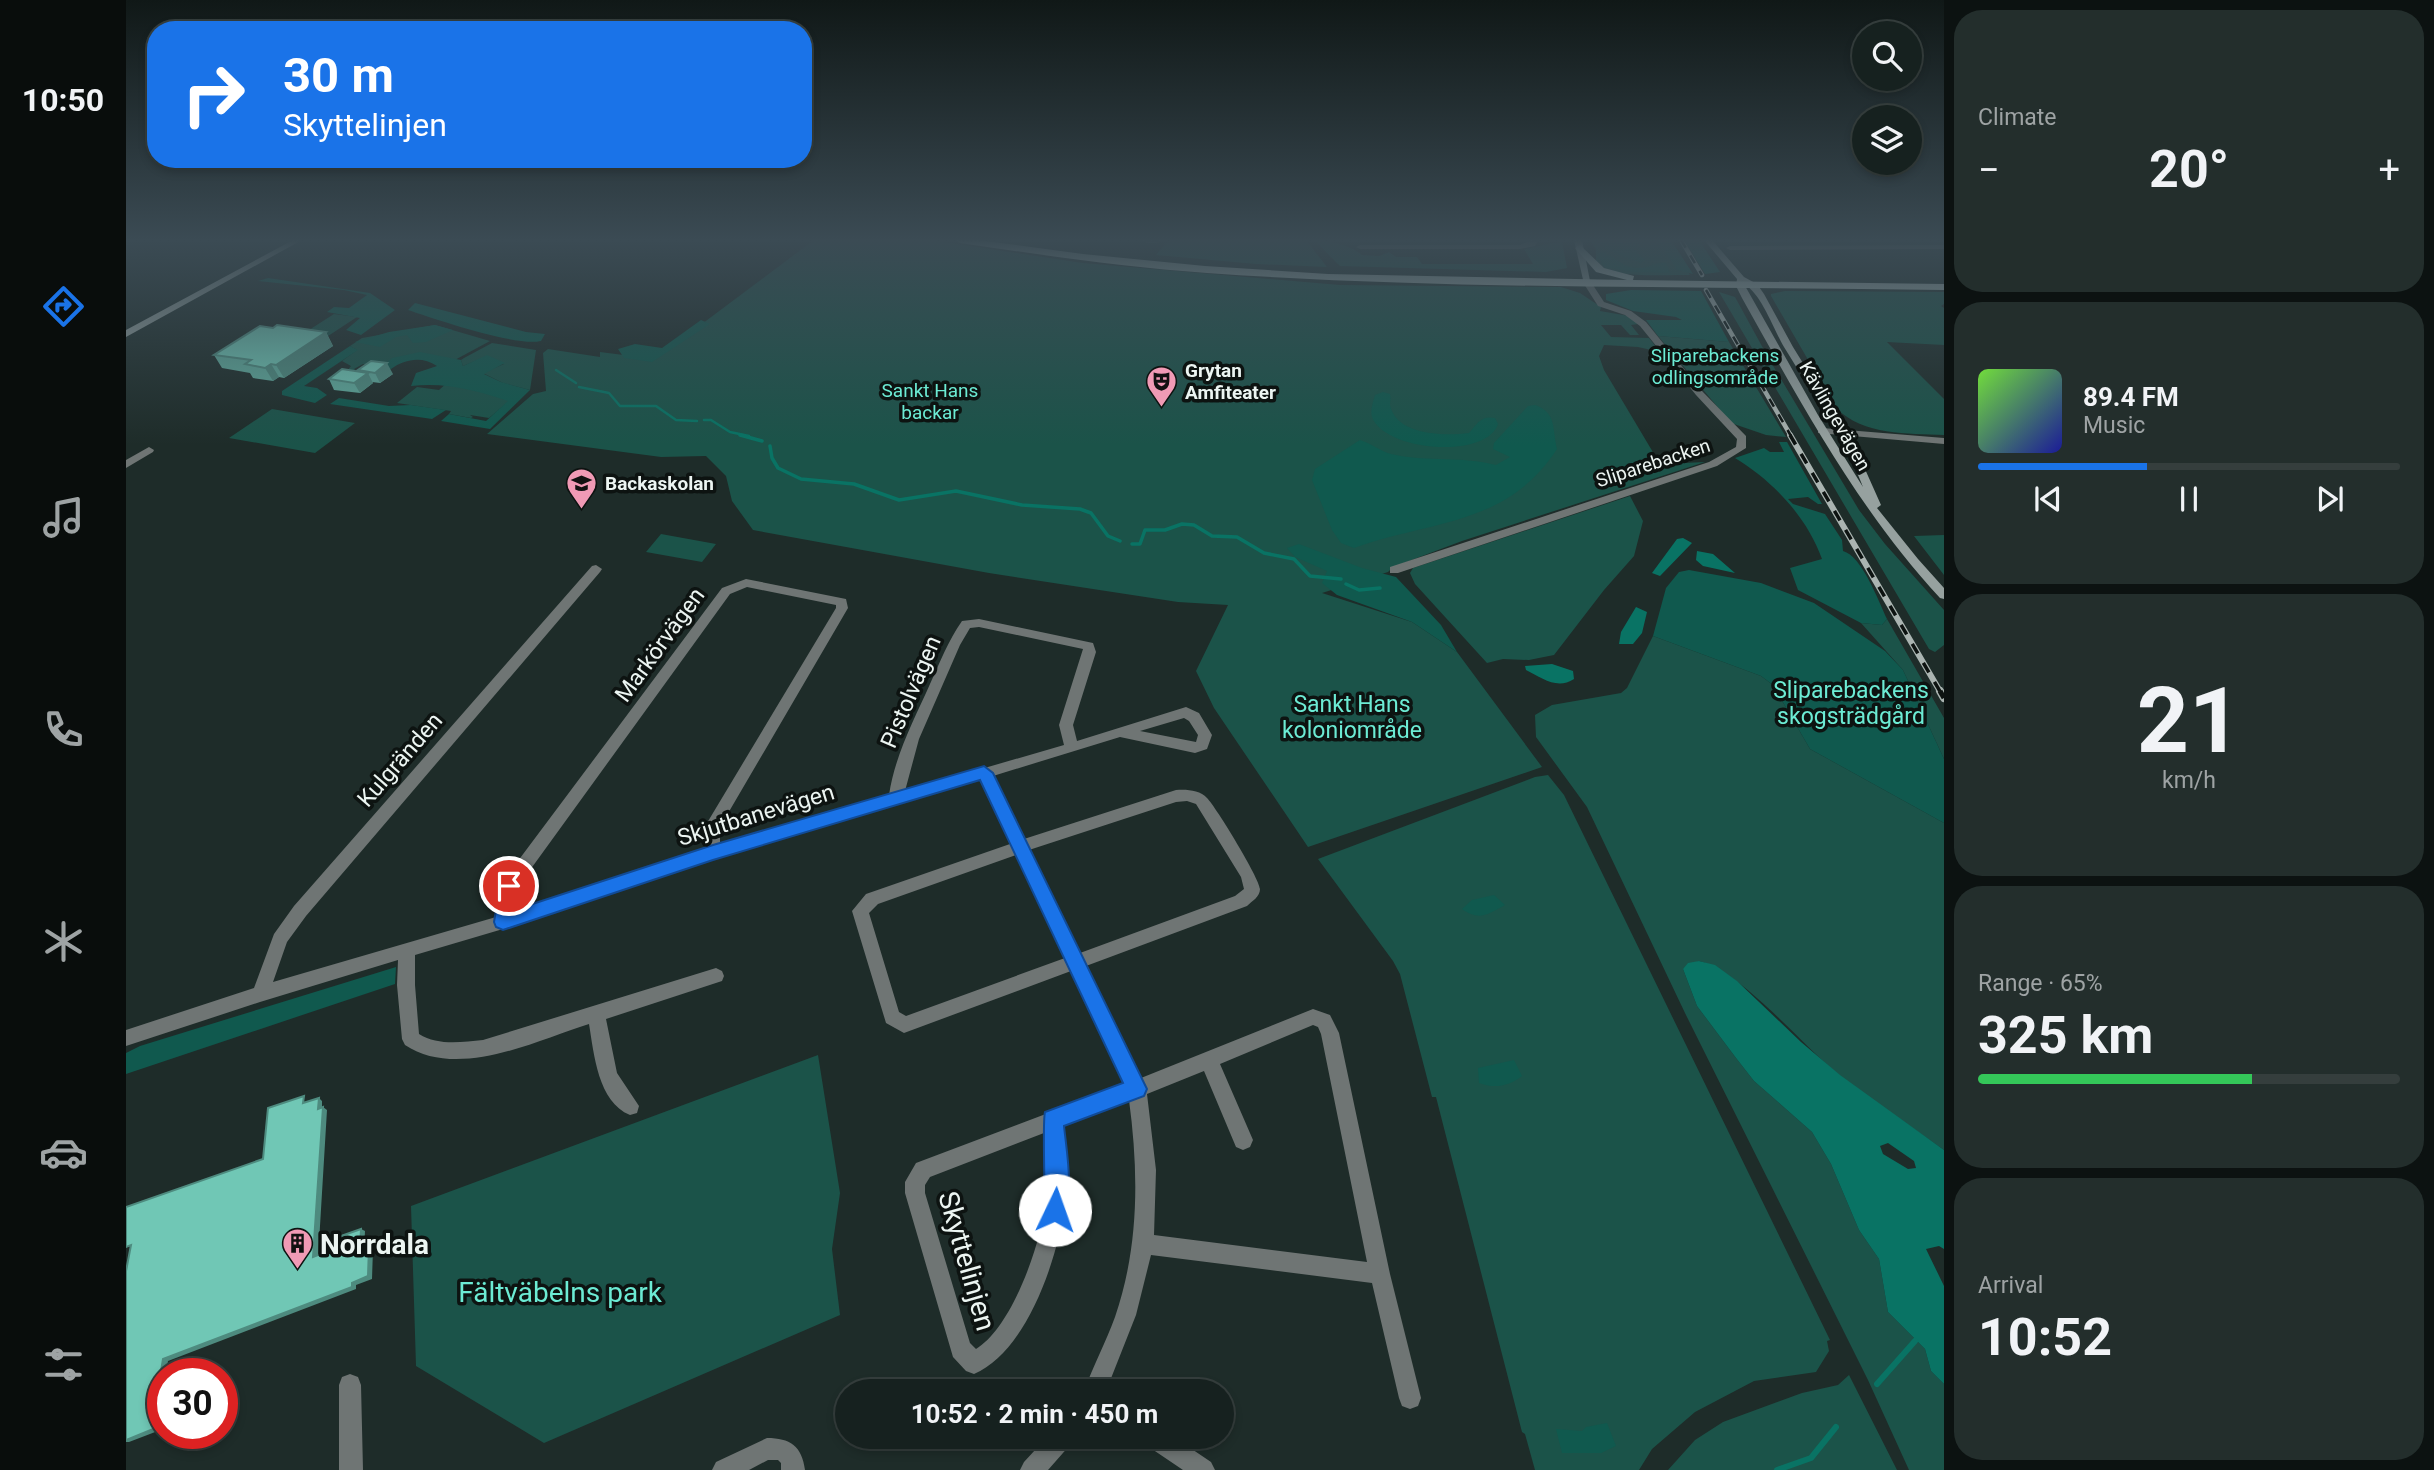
<!DOCTYPE html>
<meta charset="utf-8">
<style>
body{margin:0;font-family:Roboto,sans-serif;background:#232e2c;color:#f1f3f6;height:100vh;display:flex;flex-direction:column;font-size:26px;white-space:nowrap}
*{box-sizing:border-box;margin:0}
p{font-size:23px;color:#9ea3a4}
.icon{flex:none;width:38px;height:38px;fill:none;stroke:currentColor;stroke-width:2;stroke-linecap:round;stroke-linejoin:round}
.map{position:relative;flex:1;overflow:hidden}
.details{display:flex;flex-direction:column;gap:10px;padding:10px;background:#0c1211;width:490px}
.details>*{flex:none}
.banner{position:absolute;left:21px;top:21px;width:665px;height:147px;border-radius:28px;box-shadow:0 4px 10px #0003,0 0 0 2px #353e3d;background:#1a73e8;color:#fff;overflow:hidden}
.buttons{position:absolute;left:1726px;top:21px;display:grid;gap:14px}
.buttons a{display:grid;place-items:center;width:70px;height:70px;border-radius:50%;background:#16211f;box-shadow:0 4px 10px #0003,0 0 0 2px #353e3d;font-size:35px}
.speed{position:absolute;left:21px;top:1358px;display:flex;gap:14px;font-size:35px;font-weight:700;text-align:center}
.speed>*{display:grid;place-content:center;width:91px;height:91px;border-radius:50%;background:#16211f;box-shadow:0 4px 10px #0003,0 0 0 2px #353e3d;line-height:1}
.speed .limit{border:10px solid #d22;background:#fff;color:#111}
.pin{position:absolute;display:grid;place-items:center;width:60px;height:60px;color:#fff;margin:-30px;border:4px solid #fff;border-radius:50%;box-shadow:0 2px 7px #0007}
.me{position:absolute;width:77px;margin:-38px;rotate:3deg;stroke-linejoin:round;filter:drop-shadow(0 0 5px #0008)}
.turn{display:flex;align-items:center;gap:24px;height:147px;padding:0 21px;font-size:32px}
.turn .icon{width:91px;height:91px;stroke-width:2.5}
.turn b{display:block;font-size:49px;line-height:60px}
.big{font-size:52px;font-weight:700;line-height:1.1}
.details .tile{flex:1;display:flex;flex-direction:column;justify-content:center;gap:10px;min-width:0;padding:0 24px;border-radius:28px;background:#232e2c}
.details .dial{align-items:center;gap:0}
.dial b{font-size:91px;line-height:1}
.song{display:flex;align-items:center;gap:21px}
.cover{width:84px;height:84px;border-radius:10px;background:linear-gradient(135deg,hsl(100 70% 55%),hsl(240 70% 35%))}
.played{height:7px;border-radius:4px;background:linear-gradient(90deg,#1a73e8 40%,#353e3d 40%)}
.keys{display:flex;justify-content:space-around;direction:ltr}
.heat{display:flex;justify-content:space-between;align-items:center;font-size:38px;direction:ltr}
.charge{height:10px;border-radius:5px;background:linear-gradient(90deg,#34c759 65%,#353e3d 0)}
.trip{position:absolute;left:709px;top:1379px;width:399px;height:70px;border-radius:35px;background:#16211f;box-shadow:0 4px 10px #0003,0 0 0 2px #353e3d;font-weight:700;line-height:70px;text-align:center}
main{display:flex;flex:1;min-height:0}
.menu{display:flex;flex-direction:column;width:126px;justify-content:space-around;align-items:center;background:#090d0c;color:#9ea3a4}
.menu .icon{width:49px;height:49px}
.menu .selected{color:#1a73e8}
.menu b{font-size:32px;color:#f1f3f6}
.map>svg:first-child{display:block}
</style>
<main>
<nav class="menu">
<b>10:50</b>
<svg class="icon selected" aria-label="directions" viewBox="0 0 24 24"><path d="M12 3l9 9-9 9-9-9zM9 14v-3h6M13 9l2 2-2 2"/></svg>
<svg class="icon" aria-label="music" viewBox="0 0 24 24"><path d="M9 18V5l10-2v13"/><circle cx="6" cy="18" r="3"/><circle cx="16" cy="16" r="3"/></svg>
<svg class="icon" aria-label="phone" viewBox="0 0 24 24"><path d="M5 4h4l2 5-3 2q2 4 5 5l2-3 5 2v4C11 20 4 13 5 4z"/></svg>
<svg class="icon" aria-label="climate" viewBox="0 0 24 24"><path d="M12 3v18M4 7l16 10M4 17L20 7"/></svg>
<svg class="icon" aria-label="car" viewBox="0 0 24 24"><path d="M5 17H2v-5l4-1 3-4h7l3 4 3 1v5h-3M9 17h6M6 11h13"/><circle cx="7" cy="17" r="2"/><circle cx="17" cy="17" r="2"/></svg>
<svg class="icon" aria-label="filters" viewBox="0 0 24 24"><path d="M4 7h16M4 17h16"/><circle cx="9" cy="7" r="2"/><circle cx="15" cy="17" r="2"/></svg>
</nav>
<div class="map">
<svg width="1818" height="1470" viewBox="0 0 1818 1470">
<rect width="100%" height="100%" fill="#1e2c29"/>
<path fill="#1b5349" d="M688,240H804L957,263L1214,285L1435,287L1454,293L1475,307L1474,311L1503,316L1512,324L1505,325L1513,335H1504L1495,325H1475L1485,337L1523,338L1534,352L1512,347L1478,345L1473,356L1478,370L1534,464L1579,462L1336,541L1267,567L1262,572L1196,593L1286,622L1331,652L1416,767L1182,847L1088,708L1070,671L1102,605L1052,602L863,573L627,530L606,501L600,476L580,456L535,457L361,434L407,394L420,391L417,353L422,349L474,357V352L529,359Z
M1050,240H1180L1201,267L1130,264L1030,255L1040,243Z
M1188,240C1201,240 1227,246 1236,255L1254,256L1263,252L1270,257H1291L1296,264H1407L1398,249C1412,247 1421,243 1436,242L1441,268L1420,272L1214,266Z
M1463,240H1542L1564,275C1539,274 1489,280 1470,263V249Z
M1659,291L1818,292V304L1815,306L1818,308V345L1761,342L1818,399V435C1781,433 1738,436 1710,408L1645,296V294Z
M1593,292L1609,297L1643,359L1733,510L1759,544L1818,610V645L1809,652L1803,649Z
M208,314L231,317L196,340L172,337Z
M309,325L364,341L325,362L282,357L266,367L237,364L228,369L231,371L227,373L221,371L225,366L216,361L231,350L224,346L236,338Z
M1532,336L1603,342L1660,437L1640,435L1605,423Z
M366,343L410,350L404,390L377,383L357,373L378,364L361,356L337,366L335,360L338,358Z
M322,382L389,396L363,418L344,415L347,417L345,418L323,414L325,411L271,403L291,387L313,390Z
M146,409L229,423L189,453L103,438Z
M1504,496L1517,521L1508,556L1478,590L1428,655L1403,660L1377,659L1361,663L1289,584L1284,573L1287,568Z
M535,534L590,544L576,562L520,552Z
M1818,535V575L1788,536Z
M1761,619L1818,718V759L1777,670L1735,623L1756,625Z
M1527,636L1635,676L1647,685L1684,749L1818,823V1150C1783,1125 1747,1101 1713,1075C1675,1044 1616,972 1573,961L1557,969L1571,1006L1610,1058L1628,1081L1686,1132L1705,1164L1733,1230L1753,1259L1762,1312L1799,1349L1805,1371L1818,1384V1470H1783L1742,1380L1559,1013L1461,807L1410,737L1409,715L1426,705L1495,693L1501,688Z
M1422,775L1438,795L1704,1340L1701,1341L1703,1351L1690,1372L1628,1381L1569,1412L1526,1449L1513,1470H1409L1399,1434L1396,1432L1310,1097H1306L1274,974L1267,961L1192,859L1409,777Z
M692,1055L714,1193L706,1249L714,1315L418,1443L290,1366L285,1206Z
M1723,1375L1771,1470H1542L1569,1440L1597,1422L1676,1393L1712,1385Z"/>
<path fill="#10594e" d="M1472,240H1515V244L1508,249L1519,260L1515,263C1501,257 1479,252 1472,240Z
M1531,240H1545L1567,274L1551,270Z
M1558,240H1573L1594,272L1579,274Z
M1475,251C1489,255 1495,268 1511,268C1522,269 1529,261 1540,263L1544,273L1508,272L1478,267L1471,254Z
M142,278L244,293L269,310L235,335L220,330L234,318L201,312L208,307L223,308L241,295L218,290L132,281Z
M1505,290L1575,291L1603,342L1532,336L1520,320H1556L1550,317L1507,311L1480,300V294Z
M289,303L400,332L419,334L415,341C390,347 309,319 282,310Z
M575,320L584,324L526,362L498,358L492,349L509,344L536,348Z
M309,325L327,330L300,342L287,343L281,335L270,337L254,347L229,342L263,332Z
M224,346L232,350L178,386L191,388L201,395L189,403L156,395V391Z
M294,352L335,360L337,366L361,355L379,363L358,374L375,382L404,390L364,429L315,421L323,414L360,421L382,401C350,390 319,382 285,386L290,373L311,366C296,356 279,359 265,369L255,368L266,358Z
M1257,392L1264,394C1265,398 1264,402 1264,405C1270,436 1320,436 1343,433C1351,424 1355,415 1369,418L1372,424C1360,460 1258,451 1246,417C1244,410 1247,402 1249,395Z
M213,398L263,406L285,405L320,410L306,419L204,404Z
M1409,405C1431,413 1426,428 1431,449C1381,526 1306,520 1228,548L1215,543L1206,530L1186,480L1189,469L1234,440C1247,444 1256,453 1270,455C1303,462 1334,456 1370,465L1384,457L1367,449L1368,443L1402,406Z
M1653,442H1661L1696,504H1692L1682,497L1662,499L1667,504L1699,514L1716,540L1717,551C1736,556 1752,600 1761,619L1756,625L1735,623L1672,590L1664,568L1696,559C1681,517 1647,481 1609,458L1638,448L1644,452H1658Z
M1173,544L1236,568L1270,577L1315,625L1331,652L1286,622L1211,595L1196,583L1201,571L1169,557L1161,548Z
M1563,570L1635,583L1688,603L1759,651L1777,670L1818,759V823L1684,749L1647,685L1635,676L1527,636L1540,588L1553,572Z
M1368,895L1379,905C1361,915 1353,921 1336,909L1346,900Z
M270,967L269,984L0,1074V1053L14,1046Z
M1388,1060L1396,1076C1384,1086 1368,1089 1353,1083L1352,1068Z
M1481,1423L1490,1446L1475,1453H1436L1430,1429L1456,1431L1460,1427Z"/>
<path fill="#097364" fill-rule="evenodd" d="M1557,538L1566,543L1534,576L1526,573L1551,539Z
M1571,551L1587,554L1609,573L1577,566L1570,560Z
M1510,607L1521,612L1516,633L1507,644H1493L1495,632Z
M1426,664L1447,671L1448,679C1431,690 1416,678 1400,670L1399,666Z
M1573,961L1589,965L1611,981L1675,1042L1714,1075L1818,1150V1249L1813,1246L1800,1249L1818,1286V1384L1805,1371L1799,1349L1762,1312L1753,1259L1733,1230L1705,1164L1686,1132L1628,1081L1610,1058L1571,1006L1557,969L1562,963ZM1762,1143L1788,1161L1790,1168L1782,1169L1757,1154L1754,1146Z"/>
<g fill="none" stroke-linecap="round" stroke-linejoin="round">
<path stroke="#097364" stroke-width="2.5" d="M430,370L450,383
M453,387L483,393L494,406H530L550,420L571,421
M578,420H585L604,432L623,436"/>
<path stroke="#097364" stroke-width="3.5" d="M614,435L636,441
M644,446L646,458L652,468L675,479L728,484L773,500L830,491L896,505L954,509L965,513L982,536L994,541
M1006,544H1014L1019,530H1039L1056,524L1068,525L1086,536L1111,537L1138,553L1168,559L1184,576L1215,579
M1220,584L1233,590L1254,588"/>
<path stroke="#097364" stroke-width="6" d="M1751,1384L1789,1341
M1651,1470L1685,1458L1710,1427"/>
<path fill="#6f7574" fill-rule="evenodd" d="M1013,240H1039C1033,244 1019,244 1013,240Z
M1405,240H1413L1409,246L1394,249H1234L1230,247L1234,245H1394Z
M1818,245V249L1604,250L1600,248L1604,246Z
M1459,282H1465L1478,302L1505,311L1520,322L1576,391L1620,436V448L1591,466L1272,573H1264V567L1583,462L1610,447L1611,439L1570,395L1514,326L1499,315L1472,306L1458,284Z
M1696,428L1818,438V444L1692,433V429Z
M23,447L28,450L27,452L0,468V460Z
M470,565L476,569L474,572L180,916L161,942L147,982L370,917L377,881L596,588L620,579L720,599L722,608L594,827V844L763,795C769,755 788,720 804,684C814,662 822,641 836,621L853,619L967,643L970,652L947,725L951,741L1060,707L1073,713L1086,735L1081,749L1069,753L994,737L867,776L898,839L1050,790C1060,789 1074,790 1081,798C1090,807 1134,879 1134,889C1134,897 1126,901 1121,906L960,966L1015,1078L1187,1009L1204,1015L1213,1033L1264,1274L1295,1398L1292,1406L1284,1409L1276,1406L1273,1398L1246,1283L1025,1255L1010,1315L980,1391H958C967,1366 980,1342 989,1317C1013,1247 1013,1174 1003,1100L937,1126C939,1151 942,1177 939,1202C933,1256 901,1352 848,1374L840,1371L827,1357L779,1193V1182L790,1163L999,1084L945,971L778,1033L760,1023L726,911L740,894L884,844L854,780L587,858L377,929L289,955V985L293,1034C312,1046 336,1042 357,1040L590,968L596,971L598,976L596,981L480,1019L491,1073L513,1106L511,1113L504,1115C472,1102 468,1054 463,1024C409,1041 332,1080 279,1045L276,1039L271,985L272,960L134,1002L0,1046V1030L128,988L148,934L168,906L466,566ZM621,587L710,605V608L581,823L578,827L579,848L387,912L391,888L604,594ZM853,627L957,649L933,725L938,745L779,791L793,739L834,645L844,628ZM1058,718L1063,721L1072,735L1070,742L1014,731ZM1061,801L1070,804L1115,877L1118,889L1109,896L954,953L903,850L1050,802ZM890,855L939,958L780,1016L773,1012L743,913L752,904ZM1187,1025L1192,1027L1195,1034L1241,1262L1028,1235L1030,1170L1021,1094L1078,1071L1110,1147L1117,1150L1124,1147L1127,1140L1094,1064ZM918,1133C920,1155 922,1177 920,1199C916,1241 887,1326 850,1349L844,1343L799,1193V1185L804,1177Z
M224,1374L232,1377L235,1385L237,1470H213V1385L216,1377Z
M921,1437H947L944,1445L922,1470H894L898,1462Z
M1017,1437H1048L1085,1462L1089,1470H1057L1020,1445Z
M641,1438C664,1438 676,1446 679,1470H655V1463L652,1460H642L623,1470H586L590,1462Z"/>
<path fill="#96a19f" fill-rule="evenodd" d="M167,240H176L0,337V330Z
M1448,240H1456L1465,286L1458,284Z
M1578,240H1586L1618,277L1631,284L1638,294L1667,347L1730,449L1755,505L1751,508L1792,559L1818,588V599L1814,598C1731,508 1675,403 1616,298L1610,286L1611,279ZM1618,284C1635,293 1648,330 1658,347C1686,393 1718,437 1737,487L1692,415Z"/>
<path fill="#b5c3c0" fill-rule="evenodd" d="M829,240H852L957,254L1079,266L1202,274L1501,280L1470,272L1449,248L1454,245L1478,268L1508,276L1507,280L1818,284V290C1572,286 1326,290 1081,273C998,267 916,255 834,243Z"/>
<defs>
<path id="rail-far2" d="M1555,240L1576,275
M1580,290L1665,436"/>
<path id="rail-far1" d="M1664,435L1815,693"/>
<path id="rail" d="M1814,691L1818,698"/>
</defs>
<use href="#rail-far2" stroke="#aab4b1" stroke-width="4.5"/>
<use href="#rail-far1" stroke="#aab4b1" stroke-width="6"/>
<use href="#rail" stroke="#aab4b1" stroke-width="8"/>
<use href="#rail-far2" stroke="#0d1311" stroke-width="2.5" stroke-dasharray="9" stroke-linecap="butt"/>
<use href="#rail-far1" stroke="#0d1311" stroke-width="3.5" stroke-dasharray="11" stroke-linecap="butt"/>
<use href="#rail" stroke="#0d1311" stroke-width="5" stroke-dasharray="15" stroke-linecap="butt"/>
</g>
<path fill="#60ab9c" d="M147,328L200,332L207,346L158,378L153,377L147,381L127,378L124,373L96,368L88,355Z
M232,370L267,374L254,383L246,382L247,383L234,393L208,390L203,379L233,372Z"/>
<path fill="#4e8b7f" d="M200,332L207,346L158,378L150,365Z
M261,363L267,374L254,383L249,373Z
M145,364L153,377L147,381L139,368Z
M242,373L247,383L234,393L228,383Z
M193,1098L196,1101V1112L192,1109Z
M197,1107L201,1110L192,1259L187,1257Z
M235,1229L239,1231L238,1253L234,1250Z
M243,1247L247,1249L246,1279L230,1285V1289L42,1361L40,1374H37V1390L32,1389L37,1359L226,1283Z
M37,1425V1429L3,1442H0V1440Z"/>
<path fill="#70c7b5" stroke="#4e8b7f" stroke-width="2" d="M151,325L200,332L150,365L145,364L139,368L119,364L125,360L88,355L134,326L147,328Z
M245,361L261,363L249,373L232,370Z
M216,369L242,373L228,383L203,379Z
M178,1096L177,1103L193,1098L192,1109L197,1107L187,1257L215,1246V1236L235,1229L234,1250L243,1247L242,1276L226,1283V1287L37,1359L32,1389L37,1387V1425L0,1440V1271L5,1245L0,1247V1207L137,1159L142,1108Z"/>
<linearGradient id="sky" x2="0" y2="1"><stop stop-color="#101817"/><stop offset="0.54" stop-color="#3b4b54"/><stop offset="1" stop-color="#3b4b54" stop-opacity="0"/></linearGradient>
<rect width="1818" height="445" fill="url(#sky)"/>
<path fill="#1a73e8" stroke="#114b97" stroke-width="2" d="M858,766L867,773L1021,1089L1018,1096L938,1126C941,1154 948,1191 937,1218L929,1221L921,1218C918,1211 917,1119 919,1112L997,1083L854,780L587,860L377,930L370,927L368,922L374,886L377,881L383,878L389,881L392,886L388,910L587,845Z"/>
<defs>
<symbol id="theatre-pin" viewBox="-11 -11 22 30"><path d="M0 17L-7.5 6A9.5 9.5 0 1 1 7.5 6Z" fill="#f09ab5" stroke="#0d1311"/><path d="M-5-5.5Q0-4 5-5.5V0Q5 5 0 6Q-5 5-5 0ZM-3.3-2.5H-1v1.5H-3.3ZM1-2.5H3.3v1.5H1ZM-2.8 1Q0 5.5 2.8 1Z" fill="#111"/></symbol>
<symbol id="school-pin" viewBox="-11 -11 22 30"><path d="M0 17L-7.5 6A9.5 9.5 0 1 1 7.5 6Z" fill="#f09ab5" stroke="#0d1311"/><path d="M0-5L7-2L0 1L-7-2ZM-4 1L0 2.5L4 1V4Q0 6-4 4Z" fill="#111"/></symbol>
<symbol id="building-pin" viewBox="-11 -11 22 30"><path d="M0 17L-7.5 6A9.5 9.5 0 1 1 7.5 6Z" fill="#f09ab5" stroke="#0d1311"/><path d="M-4-6H4V6H1V3H-1V6H-4ZM-2.5-4.3h1.7v1.8h-1.7ZM.8-4.3h1.7v1.8H.8ZM-2.5-1h1.7V.8h-1.7ZM.8-1h1.7V.8H.8Z" fill="#111"/></symbol>
</defs>
<g fill-rule="evenodd">
<use href="#theatre-pin" x="1018" y="364" width="35" height="47"/>
<use href="#school-pin" x="438" y="466" width="35" height="47"/>
<use href="#building-pin" x="154" y="1226" width="35" height="47"/>
</g>
<g text-anchor="middle" dominant-baseline="central" stroke-width="7" stroke-linejoin="round" paint-order="stroke">
<g font-size="19" fill="#6cebd4" stroke="#0d1311">
<text x="1589" y="355">Sliparebackens<tspan x="1589" dy="22">odlingsområde</tspan></text>
<text x="804" y="390">Sankt Hans<tspan x="804" dy="22">backar</tspan></text>
</g>
<g font-size="19" font-weight="bold" fill="#ecf5f2" stroke="#0d1311" text-anchor="start">
<text x="1059" y="370">Grytan<tspan x="1059" dy="22">Amfiteater</tspan></text>
<text x="479" y="483">Backaskolan</text>
</g>
<g font-size="19" fill="#ecf5f2" stroke="#0d1311">
<text transform="translate(1709 416) rotate(60)">Kävlingevägen</text>
<text transform="translate(1527 463) rotate(-18)">Sliparebacken</text>
</g>
<g font-size="23" fill="#ecf5f2" stroke="#0d1311">
<text transform="translate(534 645) rotate(-54)">Markörvägen</text>
<text transform="translate(785 692) rotate(-67)">Pistolvägen</text>
<text transform="translate(274 760) rotate(-49)">Kulgränden</text>
<text transform="translate(630 815) rotate(-17)">Skjutbanevägen</text>
</g>
<g font-size="23" fill="#6cebd4" stroke="#0d1311">
<text x="1725" y="690">Sliparebackens<tspan x="1725" dy="26">skogsträdgård</tspan></text>
<text x="1226" y="704">Sankt Hans<tspan x="1226" dy="26">koloniområde</tspan></text>
</g>
<g font-size="28" font-weight="bold" fill="#ecf5f2" stroke="#0d1311" text-anchor="start">
<text x="194" y="1244">Norrdala</text>
</g>
<g font-size="28" fill="#ecf5f2" stroke="#0d1311">
<text transform="translate(841 1261) rotate(74)">Skyttelinjen</text>
</g>
<g font-size="28" fill="#6cebd4" stroke="#0d1311">
<text x="434" y="1292">Fältväbelns park</text>
</g>
</g>
</svg>
<div class="buttons">
<a><svg class="icon" aria-label="search" viewBox="0 0 24 24"><circle cx="10" cy="10" r="6"/><path d="M15 15l6 6"/></svg></a>
<a><svg class="icon" aria-label="layers" viewBox="0 0 24 24"><path d="M12 4l9 5-9 5-9-5zM3 14l9 5 9-5"/></svg></a>
</div>
<div class="speed"><div class="limit">30</div></div>
<div class="pin" style="left:383px;top:886px;background:#d93025"><svg class="icon" aria-label="arrive" viewBox="0 0 24 24"><path d="M6 21V4h12l-3 4 3 4H6"/></svg></div>
<svg class="me" style="left:929px;top:1210px" viewBox="-20 -20 40 40"><circle r="19" fill="#fff"/><path d="M0-13L10 11 0 6-10 11z" fill="#1a73e8"/></svg>
<div class="trip">10:52 · 2 min · 450 m</div>
<div class="banner">
<div class="turn"><svg class="icon" aria-label="right" viewBox="0 0 24 24"><path d="M7 20v-9h11M14 6l5 5-5 5"/></svg><div><b>30 m</b>Skyttelinjen</div></div>
</div>
</div>
<section class="details">
<div class="tile"><p>Climate</p>
<div class="heat"><a>−</a><b class="big">20°</b><a>+</a></div>
</div>
<div class="tile">
<div class="song"><i class="cover"></i><div><b>89.4 FM</b><p>Music</p></div></div>
<div class="played"></div>
<div class="keys"><svg class="icon" aria-label="previous" viewBox="0 0 24 24"><path d="M18 5L8 12l10 7zM5 5v14"/></svg><svg class="icon" aria-label="pause" viewBox="0 0 24 24"><path d="M8 5v14M16 5v14"/></svg><svg class="icon" aria-label="next" viewBox="0 0 24 24"><path d="M6 5l10 7-10 7zM19 5v14"/></svg></div>
</div>
<div class="tile dial"><b>21</b><p>km/h</p></div>
<div class="tile"><p>Range · 65%</p><b class="big">325 km</b><div class="charge"></div></div>
<div class="tile"><p>Arrival</p><b class="big">10:52</b></div>
</section>
</main>
